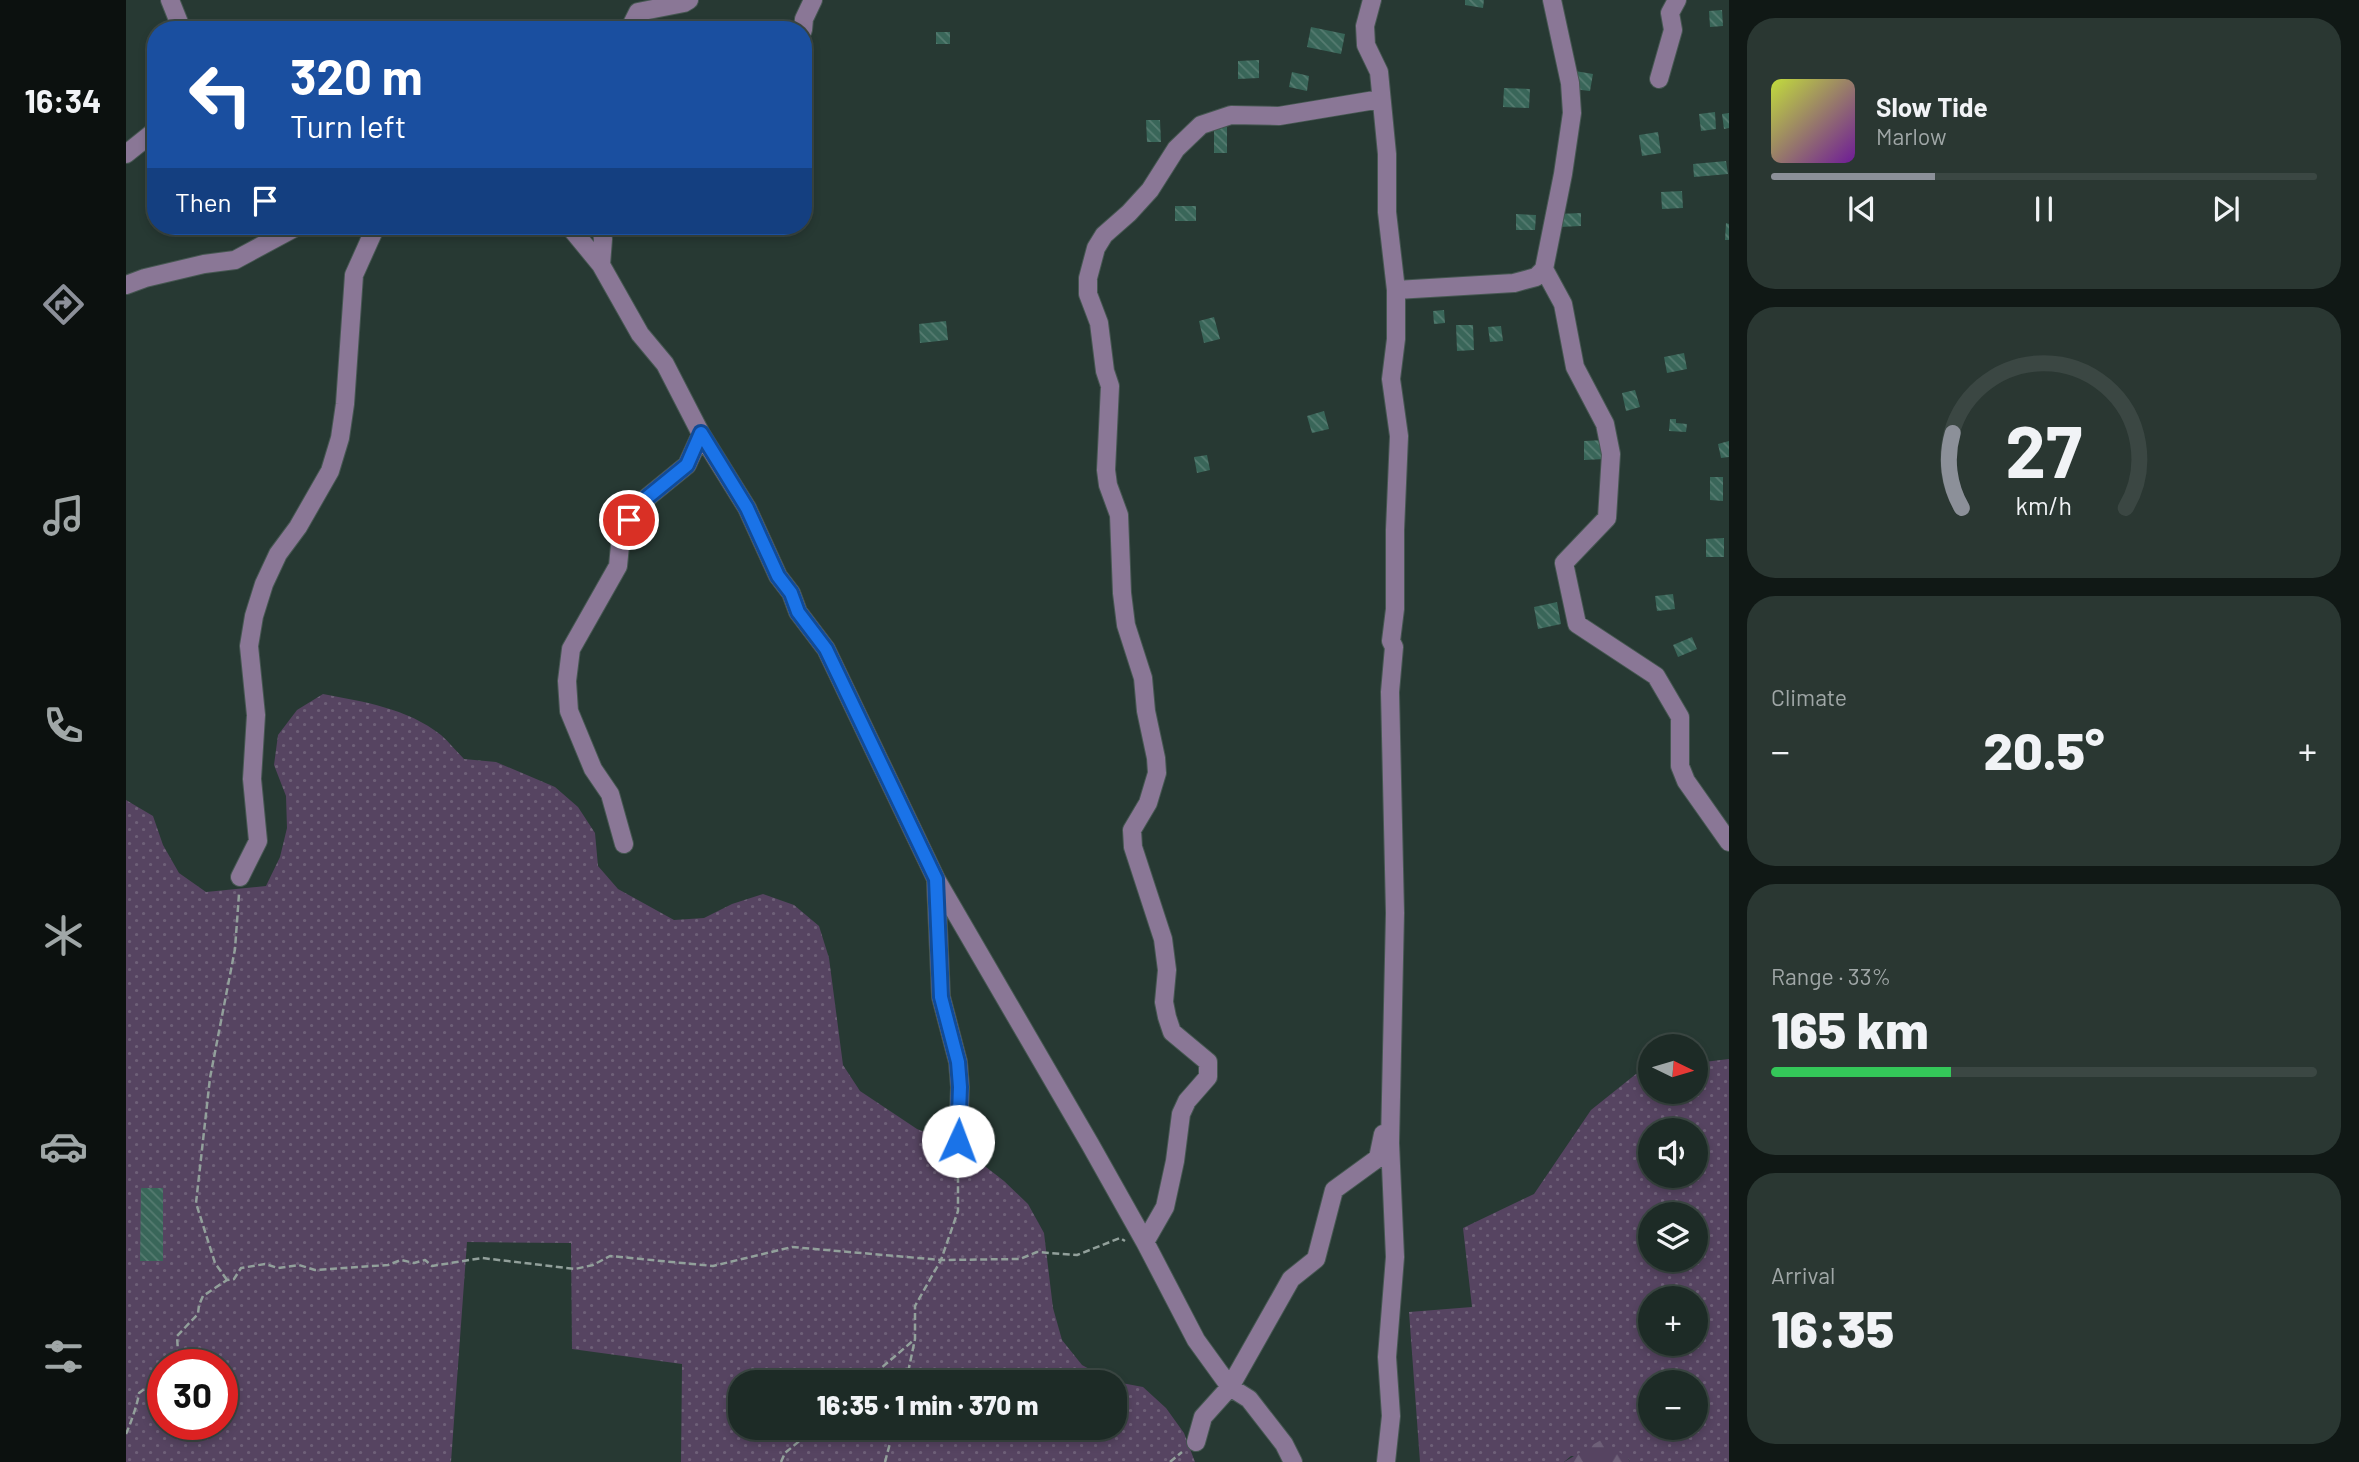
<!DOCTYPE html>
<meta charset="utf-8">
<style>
body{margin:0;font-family:Barlow,sans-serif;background:#2a3732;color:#f1f3f6;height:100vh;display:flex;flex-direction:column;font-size:26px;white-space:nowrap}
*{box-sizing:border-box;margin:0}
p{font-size:23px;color:#a0a7a7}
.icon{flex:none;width:38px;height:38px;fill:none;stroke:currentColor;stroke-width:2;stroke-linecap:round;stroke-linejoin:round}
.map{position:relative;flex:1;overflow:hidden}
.details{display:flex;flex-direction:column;gap:18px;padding:18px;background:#101815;width:630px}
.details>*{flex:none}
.top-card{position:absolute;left:21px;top:21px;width:665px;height:214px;border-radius:28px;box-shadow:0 4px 10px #0003,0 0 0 2px #3b4743;background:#1a4fa0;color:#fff;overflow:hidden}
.needle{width:46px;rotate:95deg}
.controls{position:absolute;left:1512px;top:1034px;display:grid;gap:14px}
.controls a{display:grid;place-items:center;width:70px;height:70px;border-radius:50%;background:#1d2b26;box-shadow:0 4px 10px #0003,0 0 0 2px #3b4743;font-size:35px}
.speed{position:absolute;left:21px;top:1349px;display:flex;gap:14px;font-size:35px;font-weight:700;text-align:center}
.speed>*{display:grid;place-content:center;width:91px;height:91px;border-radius:50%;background:#1d2b26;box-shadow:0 4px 10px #0003,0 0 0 2px #3b4743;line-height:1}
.speed .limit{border:10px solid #d22;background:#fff;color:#111}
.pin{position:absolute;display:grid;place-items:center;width:60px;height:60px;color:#fff;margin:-30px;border:4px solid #fff;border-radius:50%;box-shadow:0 2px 7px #0007}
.me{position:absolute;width:77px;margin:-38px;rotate:2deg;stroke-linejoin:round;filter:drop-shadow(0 0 5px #0008)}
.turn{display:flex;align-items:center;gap:24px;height:147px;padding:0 28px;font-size:32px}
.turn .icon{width:91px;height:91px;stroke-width:2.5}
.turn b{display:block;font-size:49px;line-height:60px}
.then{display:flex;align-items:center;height:66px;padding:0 28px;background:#0003;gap:14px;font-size:26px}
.big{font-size:52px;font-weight:800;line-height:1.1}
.details .tile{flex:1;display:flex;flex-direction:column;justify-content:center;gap:10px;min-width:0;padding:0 24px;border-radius:28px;background:#2a3732}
.details .dial{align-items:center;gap:0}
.dial svg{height:182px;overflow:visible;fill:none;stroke:#3b4743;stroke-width:7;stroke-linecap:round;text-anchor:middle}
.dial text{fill:#f1f3f6;stroke:none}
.song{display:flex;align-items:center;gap:21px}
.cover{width:84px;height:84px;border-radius:10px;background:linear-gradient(135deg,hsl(70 70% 55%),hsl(280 70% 35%))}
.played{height:7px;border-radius:4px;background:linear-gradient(90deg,#8c9099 30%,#3b4743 30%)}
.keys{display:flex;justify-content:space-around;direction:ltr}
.heat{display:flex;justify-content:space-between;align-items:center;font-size:38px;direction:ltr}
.charge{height:10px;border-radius:5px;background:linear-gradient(90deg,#34c759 33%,#3b4743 0)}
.trip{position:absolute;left:602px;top:1370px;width:399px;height:70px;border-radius:28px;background:#1d2b26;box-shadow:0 4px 10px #0003,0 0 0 2px #3b4743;font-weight:800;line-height:70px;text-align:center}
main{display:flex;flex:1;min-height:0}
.dock{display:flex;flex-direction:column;width:126px;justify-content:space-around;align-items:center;background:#0c110f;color:#a0a7a7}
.dock .icon{width:49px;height:49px}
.dock .on{color:#8c9099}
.dock b{font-size:32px;color:#f1f3f6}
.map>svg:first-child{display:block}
</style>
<main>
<nav class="dock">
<b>16:34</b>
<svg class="icon on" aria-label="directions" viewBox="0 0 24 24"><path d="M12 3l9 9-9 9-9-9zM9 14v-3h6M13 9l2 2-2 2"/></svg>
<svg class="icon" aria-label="music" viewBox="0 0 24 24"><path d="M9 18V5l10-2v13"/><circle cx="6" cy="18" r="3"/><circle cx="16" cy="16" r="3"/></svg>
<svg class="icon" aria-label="phone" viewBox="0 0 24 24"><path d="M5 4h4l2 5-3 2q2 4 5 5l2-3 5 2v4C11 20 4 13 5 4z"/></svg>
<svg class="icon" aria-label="climate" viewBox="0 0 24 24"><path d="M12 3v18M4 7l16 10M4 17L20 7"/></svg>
<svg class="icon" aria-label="car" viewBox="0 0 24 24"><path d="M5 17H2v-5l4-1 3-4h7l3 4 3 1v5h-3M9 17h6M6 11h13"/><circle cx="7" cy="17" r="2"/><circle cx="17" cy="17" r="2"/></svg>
<svg class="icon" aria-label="filters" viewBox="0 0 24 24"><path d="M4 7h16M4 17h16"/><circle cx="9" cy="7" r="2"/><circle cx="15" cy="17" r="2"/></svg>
</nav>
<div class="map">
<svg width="1603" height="1462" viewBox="0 0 1603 1462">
<defs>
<pattern id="grass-dots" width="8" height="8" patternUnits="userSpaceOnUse" patternTransform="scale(1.75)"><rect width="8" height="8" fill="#564461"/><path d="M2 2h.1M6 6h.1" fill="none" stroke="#6e6078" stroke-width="1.8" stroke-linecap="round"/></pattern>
<pattern id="forest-firs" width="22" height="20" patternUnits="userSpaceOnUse" patternTransform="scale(1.75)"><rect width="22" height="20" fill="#564461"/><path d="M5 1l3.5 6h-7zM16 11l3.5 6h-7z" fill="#6e6078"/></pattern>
<pattern id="building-back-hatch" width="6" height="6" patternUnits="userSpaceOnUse" patternTransform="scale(1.75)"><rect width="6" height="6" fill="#396659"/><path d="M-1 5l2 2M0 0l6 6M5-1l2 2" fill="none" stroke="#567c71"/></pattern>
</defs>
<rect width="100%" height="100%" fill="#273933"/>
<path fill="url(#grass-dots)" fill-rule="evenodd" d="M197,694C238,702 281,708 315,735C323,742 330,751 338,759L370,762L429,787L452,807L469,833L472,866L492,889L548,920L578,918L606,904L637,894L668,905L693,926L703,958L717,1065L734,1091L791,1129L822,1141L851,1160L878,1181L902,1204L918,1233L927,1308L936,1340L956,1365L985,1381L1017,1387L1040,1408L1058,1433L1069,1462H555L556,1364L446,1349L445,1243L341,1242L325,1462H0V800L27,816L37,845L53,873L80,892L140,886L154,857L161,828L160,796L148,765L152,735L171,710ZM37,1365H96V1424H37ZM614,1382H989V1428H614Z
M1603,1059V1462H1504L1502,1458L1445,1456L1438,1462H1294L1283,1312L1346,1307L1337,1228L1408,1194L1465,1110L1510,1074L1524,1072V1092H1570V1063ZM1524,1130H1570V1176H1524ZM1524,1214H1570V1260H1524ZM1524,1298H1570V1344H1524ZM1524,1382H1570V1428H1524Z"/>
<path fill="url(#forest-firs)" d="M1475,1440L1502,1458L1504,1462H1438Z"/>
<path fill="url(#building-back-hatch)" d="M1339,0H1358L1357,8L1339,5Z
M1596,10L1597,26L1584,27L1583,11Z
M1185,27L1219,34L1215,54L1181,47Z
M810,32H824V44H810Z
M1133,60V78L1112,79V61Z
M1449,71L1467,74L1464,91L1447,89Z
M1166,72L1183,76L1181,91L1163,87Z
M1378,88L1404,89L1403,108L1377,107Z
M1589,112L1590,129L1575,131L1573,114Z
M1603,113V128L1598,129L1596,114Z
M1020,120H1034L1035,142H1021Z
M1088,127H1101V153H1088Z
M1532,132L1535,153L1516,156L1513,135Z
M1600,161L1602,174L1568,177L1567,164Z
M1556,191L1557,208L1536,209L1535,192Z
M1049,206H1070V221H1049Z
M1455,213V226L1433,227L1432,214Z
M1390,214L1410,215L1409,230H1390Z
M1600,223L1603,224V240H1599Z
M1318,310L1319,323L1308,324L1307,311Z
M1088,317L1094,339L1078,343L1073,321Z
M820,321L822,340L794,343L793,324Z
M1330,325H1347L1348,350L1331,351Z
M1375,326L1377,341L1364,342L1362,327Z
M1558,353L1561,369L1541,373L1538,357Z
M1509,390L1514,407L1500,411L1496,393Z
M1198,411L1203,429L1186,433L1181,416Z
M1544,419H1550V423L1561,424L1560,432L1543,431Z
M1478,440L1479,459L1458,460V441Z
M1603,441V457L1595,458L1592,444Z
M1081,455L1084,470L1071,473L1068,457Z
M1584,477H1597V501L1584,500Z
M1598,538V557H1580V539Z
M1547,594L1549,609L1531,611L1529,596Z
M1431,602L1435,624L1412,629L1408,607Z
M1566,637L1571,649L1552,657L1547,645Z
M15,1188H37V1261H14Z"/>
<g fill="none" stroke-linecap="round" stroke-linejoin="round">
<defs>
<path id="minor" d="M44,0L56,30
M1246,0L1239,26L1240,45L1253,72L1261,154V212L1270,290V339L1265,379L1273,436L1269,530V609L1265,641L1268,647L1264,692L1269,913L1264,1143L1269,1257L1261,1357L1265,1416L1260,1462
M503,30L512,12L558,3L563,0
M677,30L678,19L687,0
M1533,79L1547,30L1544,13L1551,0
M0,154L30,130
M443,226L475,265
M475,226L477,239L475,265L514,334L539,364L575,434L621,508L652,576L665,593L672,612L700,649L810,879L964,1144L1019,1242L1070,1340L1104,1387L1123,1399L1158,1444L1167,1462
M1418,269L1437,304L1449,367L1479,424L1485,454L1481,518L1438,563L1451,624L1530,676L1554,717V766L1560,781L1603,842
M0,285L19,278L78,264L109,260L172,226
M1270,290L1388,283L1410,277L1418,269L1437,174L1446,113L1444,83L1426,0
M498,844L484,794L467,769L443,711L441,681L445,649L492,566L495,535L512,505L561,465L575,434
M114,877L132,841L126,779L130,715L123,646L128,616L138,584L152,554L172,527L204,471L214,438L219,404L228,275L250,226
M810,882L815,997L832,1062L834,1087L832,1141
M1019,1242L1039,1207L1049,1161L1055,1114L1061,1101L1082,1077V1062L1046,1032L1041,1017L1038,1002L1041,970L1037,939L1007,847L1006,830L1022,803L1031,773L1030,758L1020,711L1017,678L1000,625L996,593L993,515L982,485L980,470L984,386L979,371L973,323L962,294V278L970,248L978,235L1003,213L1024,190L1050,149L1075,125L1105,115L1153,116L1255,99
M1070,1442L1077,1417L1104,1387L1165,1279L1190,1259L1208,1190L1252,1158L1257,1134"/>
</defs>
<use href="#minor" stroke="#465752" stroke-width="20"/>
<path stroke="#92a09b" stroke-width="2.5" stroke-dasharray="7 3.5" stroke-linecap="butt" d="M101,1280L89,1263L70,1203L84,1078L109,949L113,894
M44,1365L52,1352L51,1336L72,1314L73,1305L77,1296L101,1280L108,1279L115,1268L139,1264L152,1268L173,1265L189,1270L262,1265L275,1260L288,1263L299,1260L306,1266L356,1258L449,1269L467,1265L484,1256L587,1266L666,1247L815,1260L894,1259L911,1252L951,1255L994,1238L999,1241
M742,1382L754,1369L789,1339
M780,1382L789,1339V1306L815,1260L832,1211V1158
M0,1434C4,1425 12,1403 13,1393L37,1376
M655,1462L659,1453L689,1428
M759,1462L768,1428
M1044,1462L1056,1452"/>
<use href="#minor" stroke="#8a7796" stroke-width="18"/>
</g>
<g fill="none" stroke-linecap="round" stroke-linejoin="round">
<defs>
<path id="route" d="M503,520L512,505L561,465L575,433L621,508L652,576L665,593L672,612L700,649L810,879L815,997L832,1062L834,1087L832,1141"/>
</defs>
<use href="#route" stroke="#114b97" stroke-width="18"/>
<use href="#route" stroke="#1a73e8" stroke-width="12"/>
</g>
</svg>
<div class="controls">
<a><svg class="needle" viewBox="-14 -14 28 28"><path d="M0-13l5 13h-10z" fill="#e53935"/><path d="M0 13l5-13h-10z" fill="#a0a7a7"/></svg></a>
<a><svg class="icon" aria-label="sound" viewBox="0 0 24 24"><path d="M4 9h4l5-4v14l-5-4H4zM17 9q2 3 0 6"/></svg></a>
<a><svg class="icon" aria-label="layers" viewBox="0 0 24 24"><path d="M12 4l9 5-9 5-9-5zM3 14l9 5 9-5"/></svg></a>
<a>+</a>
<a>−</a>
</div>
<div class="speed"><div class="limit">30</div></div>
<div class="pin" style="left:503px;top:520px;background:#d93025"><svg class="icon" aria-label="arrive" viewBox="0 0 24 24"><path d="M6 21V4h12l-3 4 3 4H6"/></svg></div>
<svg class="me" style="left:832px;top:1141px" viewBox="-20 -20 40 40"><circle r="19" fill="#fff"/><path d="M0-13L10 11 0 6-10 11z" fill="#1a73e8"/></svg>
<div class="trip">16:35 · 1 min · 370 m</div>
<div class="top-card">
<div class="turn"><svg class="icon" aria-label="left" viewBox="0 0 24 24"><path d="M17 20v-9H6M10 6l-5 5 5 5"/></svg><div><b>320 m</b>Turn left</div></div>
<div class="then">Then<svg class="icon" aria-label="arrive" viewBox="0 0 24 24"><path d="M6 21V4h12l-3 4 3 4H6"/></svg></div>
</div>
</div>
<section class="details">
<div class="tile">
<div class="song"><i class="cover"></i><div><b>Slow Tide</b><p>Marlow</p></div></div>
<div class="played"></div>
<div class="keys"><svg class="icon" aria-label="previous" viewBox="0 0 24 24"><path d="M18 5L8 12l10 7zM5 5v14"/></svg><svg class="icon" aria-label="pause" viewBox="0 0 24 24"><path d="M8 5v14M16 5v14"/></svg><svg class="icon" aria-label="next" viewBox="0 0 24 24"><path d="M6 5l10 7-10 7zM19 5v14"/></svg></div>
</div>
<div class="tile dial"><svg viewBox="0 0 100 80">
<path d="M14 69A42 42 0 1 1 86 69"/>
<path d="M14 69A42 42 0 0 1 10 36" stroke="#8c9099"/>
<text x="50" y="56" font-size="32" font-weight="700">27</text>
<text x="50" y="72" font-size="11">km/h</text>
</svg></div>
<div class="tile"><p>Climate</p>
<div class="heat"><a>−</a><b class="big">20.5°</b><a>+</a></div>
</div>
<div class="tile"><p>Range · 33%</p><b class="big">165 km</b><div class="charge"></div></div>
<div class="tile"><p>Arrival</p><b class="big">16:35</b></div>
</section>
</main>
